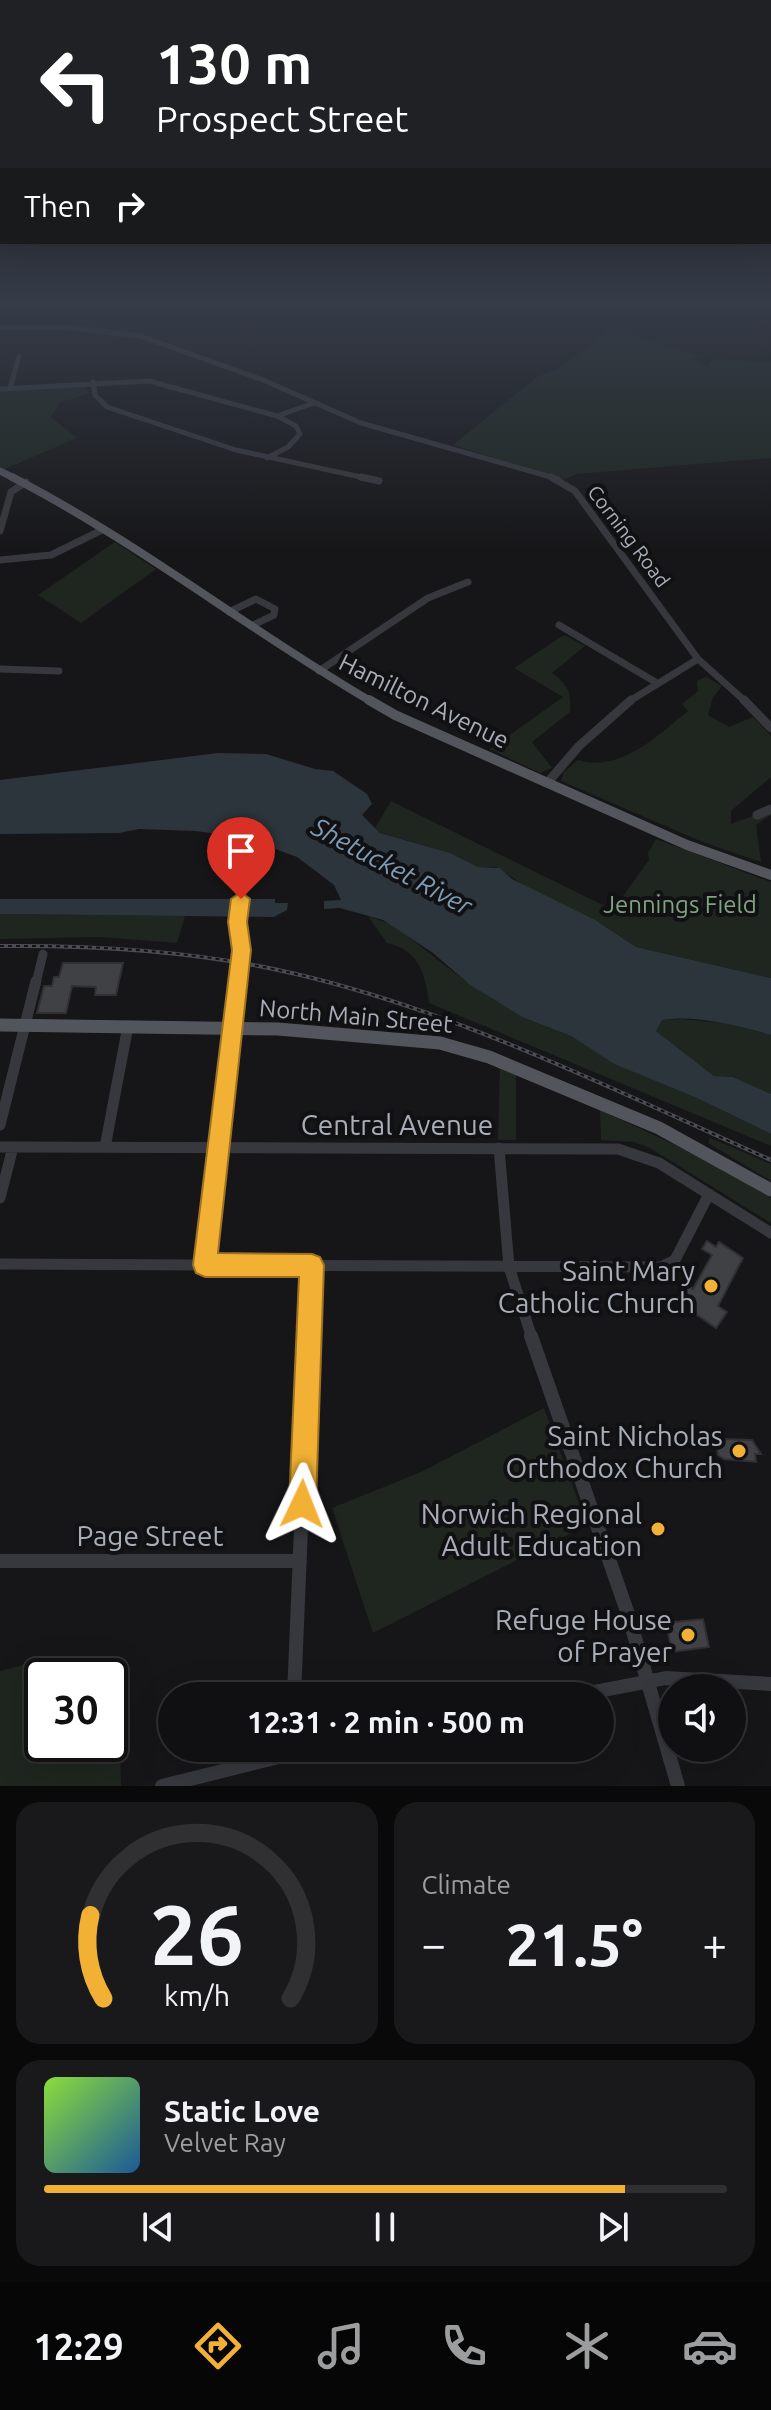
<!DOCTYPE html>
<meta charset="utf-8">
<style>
body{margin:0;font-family:Ubuntu,sans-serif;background:#19191b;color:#f1f3f6;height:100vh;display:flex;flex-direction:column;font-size:30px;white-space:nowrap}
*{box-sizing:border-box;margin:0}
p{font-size:26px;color:#9c9d9f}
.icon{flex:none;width:44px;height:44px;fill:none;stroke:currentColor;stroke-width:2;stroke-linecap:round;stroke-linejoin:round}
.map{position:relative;height:1786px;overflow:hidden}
.side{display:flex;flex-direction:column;gap:16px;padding:16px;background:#09090a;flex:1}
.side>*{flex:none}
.banner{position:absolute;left:0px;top:0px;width:772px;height:244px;box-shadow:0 8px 32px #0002,0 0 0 2px #303032;background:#202124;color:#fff;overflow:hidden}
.buttons{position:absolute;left:658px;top:1674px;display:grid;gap:16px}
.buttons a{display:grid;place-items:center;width:88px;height:88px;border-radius:50%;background:#101012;box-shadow:0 8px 32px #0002,0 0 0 2px #303032;font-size:40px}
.speed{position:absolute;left:24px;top:1658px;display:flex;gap:16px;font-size:40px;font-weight:700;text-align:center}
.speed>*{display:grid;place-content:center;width:104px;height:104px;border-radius:50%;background:#101012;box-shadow:0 8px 32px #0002,0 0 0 2px #303032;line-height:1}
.speed .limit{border:4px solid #111;border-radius:12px;background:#fff;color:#111}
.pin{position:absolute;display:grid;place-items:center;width:68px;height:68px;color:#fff;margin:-82px -34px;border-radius:50% 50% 50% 0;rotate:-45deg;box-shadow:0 0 8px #0007}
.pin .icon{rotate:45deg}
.me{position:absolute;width:88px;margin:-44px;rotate:2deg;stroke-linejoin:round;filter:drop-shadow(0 0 6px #0008)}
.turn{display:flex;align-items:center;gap:28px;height:168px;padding:0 24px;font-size:36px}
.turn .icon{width:104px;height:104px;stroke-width:2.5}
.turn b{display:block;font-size:56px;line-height:68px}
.then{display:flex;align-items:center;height:76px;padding:0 24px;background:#0003;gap:16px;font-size:30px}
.big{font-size:60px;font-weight:600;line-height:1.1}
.side .card{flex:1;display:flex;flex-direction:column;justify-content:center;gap:12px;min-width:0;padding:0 28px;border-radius:24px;background:#19191b}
.side .dial{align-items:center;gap:0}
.dial svg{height:208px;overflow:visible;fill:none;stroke:#303032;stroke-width:7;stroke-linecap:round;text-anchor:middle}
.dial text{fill:#f1f3f6;stroke:none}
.song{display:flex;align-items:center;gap:24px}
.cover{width:96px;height:96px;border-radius:12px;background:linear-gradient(135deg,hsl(90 70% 55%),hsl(210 70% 35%))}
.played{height:8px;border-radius:4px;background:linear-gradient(90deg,#f2b134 85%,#303032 85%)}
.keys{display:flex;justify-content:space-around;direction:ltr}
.heat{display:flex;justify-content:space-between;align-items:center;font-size:44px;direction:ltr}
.side .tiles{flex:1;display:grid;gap:16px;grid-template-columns:1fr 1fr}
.card:last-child{grid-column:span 2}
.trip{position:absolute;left:158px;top:1682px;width:456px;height:80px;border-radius:40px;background:#101012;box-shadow:0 8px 32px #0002,0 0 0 2px #303032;font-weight:600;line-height:80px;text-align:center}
.dock{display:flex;height:128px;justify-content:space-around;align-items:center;background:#060607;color:#9c9d9f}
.dock .icon{width:56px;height:56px}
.dock .on{color:#f2b134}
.dock b{font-size:36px;color:#f1f3f6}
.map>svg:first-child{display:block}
</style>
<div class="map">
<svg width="771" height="1786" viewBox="0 0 771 1786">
<rect width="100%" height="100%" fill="#161618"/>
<path fill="#1e261f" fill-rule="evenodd" d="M612,328L704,358H691L707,366L715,359L771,362V458L577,474L563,480L453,445L537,377L557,369Z
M84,386L89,393L59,403L51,417L77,438L5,469L0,467V391Z
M115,542L156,569L81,623L38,595Z
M564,635L585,646L552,673C567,684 572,692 570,712L532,742L552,768L540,773L490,749L563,697L514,668Z
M706,677L722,686L713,697L708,715L729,727L753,717L771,736V777L731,811V824L771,809V815L756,825L761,862L705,843L561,781L564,772L578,760C620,773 657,736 688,711L682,704L698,691L697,681Z
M391,801L613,910L649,860L648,853L656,839L771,882V978L636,947L603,925L535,893L497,867H478L450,853L381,833L375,828Z
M0,914L185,916L177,943L99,937L0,939Z
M368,916L393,925L470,985L522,1017L571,1036L614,1064L697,1098L771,1134V1146L429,1003C425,973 419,950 387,943Z
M681,1019L723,1023L771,1035V1094L733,1077L714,1076L656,1031L662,1020Z
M500,1068L516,1075V1140H498Z
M600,1110L714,1163L771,1198V1223L650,1148L634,1142L601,1140Z
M710,1138L771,1164V1181L708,1143Z
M544,1408L587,1525L373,1633L332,1508L421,1472Z
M45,1659H118L121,1786H0V1671ZM42,1676H110V1744H42Z"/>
<path fill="#2c353c" d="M218,753L266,754L315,769L333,771L367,794L372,804L362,815L380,833L450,853L478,867L500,868L512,879L595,920L636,947L771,978V1035C740,1026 694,1014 662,1020L656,1031L714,1076L733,1077L771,1094V1134L697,1098L614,1064L571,1036L522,1017L470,985L433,953L383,920L340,908L324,909V901L341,900L334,885L297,857L246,838L196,831L139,829L119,833L0,834V780Z
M0,899H275V903H288L287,910L274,917L0,914Z"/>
<path fill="#404145" stroke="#303034" stroke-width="2" d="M63,963H123L116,995H95L96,987L72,986L66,1013H37L44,986H52L54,977H59Z
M707,1241L716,1247L719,1242L743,1258L718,1306L727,1312L716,1328L681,1304L687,1294L681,1290L685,1283L693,1289L712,1255L702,1249Z
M721,1439L752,1440L761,1454H755L756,1462L724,1459L718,1455L716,1442H722Z
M703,1619L709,1647L672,1652L666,1623Z"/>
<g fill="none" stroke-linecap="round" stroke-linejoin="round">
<path stroke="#37383d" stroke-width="5" d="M0,327H62L140,336L263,380L361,423L558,479
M93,382L95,395L107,407L236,450L370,479
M10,388L19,356
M0,389L149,381L277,416L296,426L300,434L288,447L267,458
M277,416L314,403"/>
<path stroke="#37383d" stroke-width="7" d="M361,477L379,481
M551,477L575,491L698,659L746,702
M0,531L11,492L26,482
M0,560L51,555L104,529
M229,612L256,599L275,609L274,615L251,626
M559,625L657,683
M0,669L59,671
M319,671L428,598L468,582
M628,702L698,659"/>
<path stroke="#37383d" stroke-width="9" d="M744,700L771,728
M548,782L579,746L631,700
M757,815L771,809
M36,983L43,954
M237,983L242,887"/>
<path stroke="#37383d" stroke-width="11" d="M0,1125L36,981
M0,1147L618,1149L659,1163L771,1233
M105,1147L128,1026
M499,1148L509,1267L532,1338
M0,1198L13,1147
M0,1264L661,1267L675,1260L709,1194
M205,1265L237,981
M309,1338L312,1265"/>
<path stroke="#37383d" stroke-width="14" d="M531,1336L628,1614L678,1786
M0,1561H300
M294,1696L309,1336
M573,1696L666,1678L771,1684
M162,1786L315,1748"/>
<path stroke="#53555c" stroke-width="7" d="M0,471L16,479"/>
<path stroke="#53555c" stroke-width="8" d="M12,477C138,542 250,631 372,702"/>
<path stroke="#53555c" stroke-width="10" d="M369,700L395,715L687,845L771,875"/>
<path stroke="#53555c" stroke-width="13" d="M0,1025L278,1029L440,1043L489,1057L659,1128L771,1190"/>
<defs>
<path id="rail" d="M0,946C99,945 199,951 296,974C462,1013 616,1091 771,1160"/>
</defs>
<use href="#rail" stroke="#4a4c52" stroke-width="4"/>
<use href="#rail" stroke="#111113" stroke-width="2" stroke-dasharray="4" stroke-linecap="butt"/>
</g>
<linearGradient id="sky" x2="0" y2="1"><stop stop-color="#0c0c0d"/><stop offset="0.55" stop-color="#363c48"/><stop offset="1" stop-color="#363c48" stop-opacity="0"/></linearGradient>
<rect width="771" height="552" fill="url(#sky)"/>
<path fill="#f2b134" stroke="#9d7322" stroke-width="2" d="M241,892L250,899L247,922L251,950L218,1253L312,1254L320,1257L324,1265L316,1504L312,1514L302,1518L293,1514L289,1504L299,1277H205L196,1273L193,1265L232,950L228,922L231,899Z"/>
<g fill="#f2b134" stroke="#111113" stroke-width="3">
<circle cx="711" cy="1286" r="8"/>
<circle cx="739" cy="1451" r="8"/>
<circle cx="658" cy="1529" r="8"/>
<circle cx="688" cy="1635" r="8"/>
</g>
<g text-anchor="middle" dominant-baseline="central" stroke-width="8" stroke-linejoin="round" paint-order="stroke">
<g font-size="20" fill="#a8adb8" stroke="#111113">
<text transform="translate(629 536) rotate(53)">Corning Road</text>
</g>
<g font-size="24" fill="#a8adb8" stroke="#111113">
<text transform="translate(424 701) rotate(26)">Hamilton Avenue</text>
<text transform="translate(356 1016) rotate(5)">North Main Street</text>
</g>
<g font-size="24" fill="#7fa381" stroke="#111113">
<text x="680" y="904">Jennings Field</text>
</g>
<g font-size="26" font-style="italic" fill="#7f9bb3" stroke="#111113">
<text transform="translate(392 866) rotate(28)">Shetucket River</text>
</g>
<g font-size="28" fill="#a8adb8" stroke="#111113">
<text x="397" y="1124">Central Avenue</text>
<text x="150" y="1535">Page Street</text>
</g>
<g font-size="28" fill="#a8adb8" stroke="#111113" text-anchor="end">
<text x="695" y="1270">Saint Mary<tspan x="695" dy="32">Catholic Church</tspan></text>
<text x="723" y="1435">Saint Nicholas<tspan x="723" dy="32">Orthodox Church</tspan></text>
<text x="642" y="1513">Norwich Regional<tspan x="642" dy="32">Adult Education</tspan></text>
<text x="672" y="1619">Refuge House<tspan x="672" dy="32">of Prayer</tspan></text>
</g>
</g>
</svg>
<div class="buttons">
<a><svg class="icon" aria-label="sound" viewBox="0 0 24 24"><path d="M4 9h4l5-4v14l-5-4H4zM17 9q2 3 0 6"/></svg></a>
</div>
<div class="speed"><div class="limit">30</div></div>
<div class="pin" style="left:241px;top:899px;background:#d93025"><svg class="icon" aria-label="arrive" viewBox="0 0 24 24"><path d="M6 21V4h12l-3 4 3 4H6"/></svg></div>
<svg class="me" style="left:302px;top:1504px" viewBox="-20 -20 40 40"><path d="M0-17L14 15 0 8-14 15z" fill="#f2b134" stroke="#fff" stroke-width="4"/></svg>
<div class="trip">12:31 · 2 min · 500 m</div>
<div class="banner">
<div class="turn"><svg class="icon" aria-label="left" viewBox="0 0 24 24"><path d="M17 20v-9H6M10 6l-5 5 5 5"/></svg><div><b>130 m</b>Prospect Street</div></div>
<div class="then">Then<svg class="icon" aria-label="right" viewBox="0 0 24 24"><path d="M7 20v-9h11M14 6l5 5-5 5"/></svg></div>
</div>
</div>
<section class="side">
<div class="tiles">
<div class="card dial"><svg viewBox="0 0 100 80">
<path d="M14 69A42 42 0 1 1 86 69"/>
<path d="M14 69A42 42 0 0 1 9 37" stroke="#f2b134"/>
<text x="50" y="56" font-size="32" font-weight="700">26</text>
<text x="50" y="72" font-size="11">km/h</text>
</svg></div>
<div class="card"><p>Climate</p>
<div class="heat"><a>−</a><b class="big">21.5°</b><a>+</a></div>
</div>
<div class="card">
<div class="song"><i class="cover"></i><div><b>Static Love</b><p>Velvet Ray</p></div></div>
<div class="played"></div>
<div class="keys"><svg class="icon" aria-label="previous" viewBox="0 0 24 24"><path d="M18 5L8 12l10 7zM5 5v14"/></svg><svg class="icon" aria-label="pause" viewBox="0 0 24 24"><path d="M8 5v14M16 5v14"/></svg><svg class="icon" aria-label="next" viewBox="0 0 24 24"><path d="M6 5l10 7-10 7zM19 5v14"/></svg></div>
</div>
</div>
</section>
<nav class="dock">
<b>12:29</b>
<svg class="icon on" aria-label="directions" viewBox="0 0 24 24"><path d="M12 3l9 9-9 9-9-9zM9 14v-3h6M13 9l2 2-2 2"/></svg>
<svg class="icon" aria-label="music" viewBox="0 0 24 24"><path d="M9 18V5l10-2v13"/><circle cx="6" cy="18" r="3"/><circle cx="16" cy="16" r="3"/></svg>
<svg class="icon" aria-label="phone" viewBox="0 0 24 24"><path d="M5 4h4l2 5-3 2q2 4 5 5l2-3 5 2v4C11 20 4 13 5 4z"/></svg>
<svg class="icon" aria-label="climate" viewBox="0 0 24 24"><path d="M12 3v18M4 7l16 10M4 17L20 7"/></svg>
<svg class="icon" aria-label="car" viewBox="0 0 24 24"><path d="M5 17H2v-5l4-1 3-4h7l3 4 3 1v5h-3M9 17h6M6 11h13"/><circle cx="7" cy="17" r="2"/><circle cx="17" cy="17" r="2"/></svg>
</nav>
